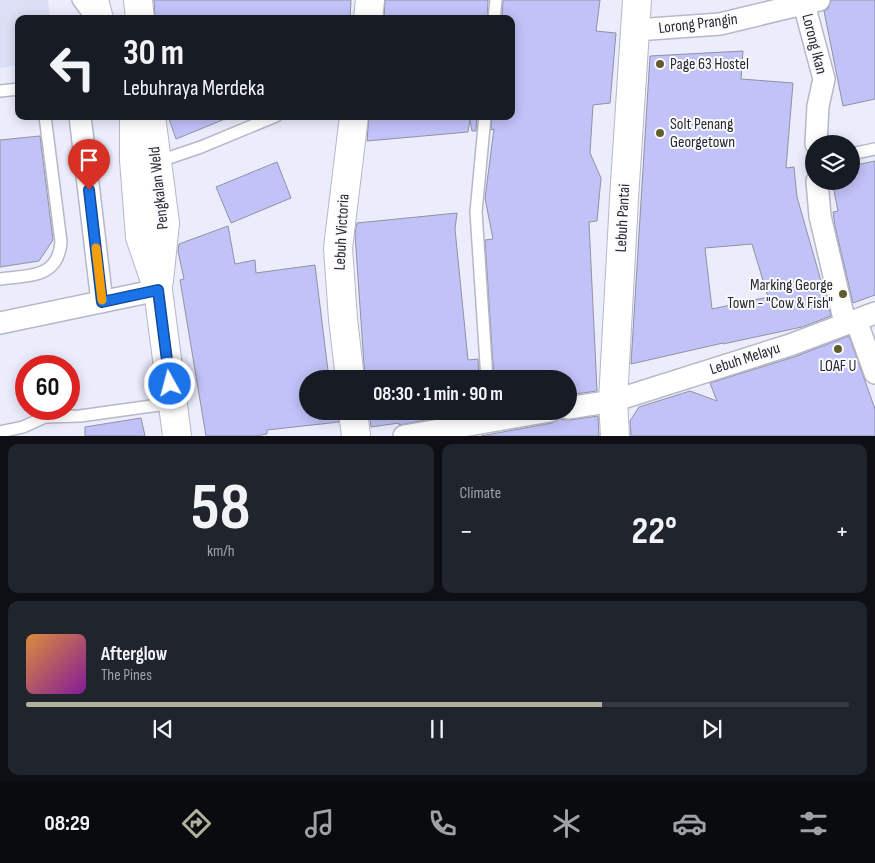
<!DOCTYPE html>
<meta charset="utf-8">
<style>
body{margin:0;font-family:"Sofia Sans Condensed",sans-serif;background:#20242c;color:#f1f3f6;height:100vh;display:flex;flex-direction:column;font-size:19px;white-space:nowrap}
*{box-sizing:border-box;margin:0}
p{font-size:16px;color:#9ea1a6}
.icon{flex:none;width:28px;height:28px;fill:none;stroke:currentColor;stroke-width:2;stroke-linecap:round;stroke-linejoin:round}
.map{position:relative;height:436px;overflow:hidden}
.details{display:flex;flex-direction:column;gap:8px;padding:8px;background:#0d0f14;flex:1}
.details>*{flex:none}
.top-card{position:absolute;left:15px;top:15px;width:500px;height:105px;border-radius:10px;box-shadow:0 2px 12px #0003;background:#171b24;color:#f1f3f6;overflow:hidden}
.fabs{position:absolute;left:805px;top:135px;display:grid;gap:10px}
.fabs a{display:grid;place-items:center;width:55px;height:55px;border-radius:50%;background:#171b24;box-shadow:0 2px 12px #0003;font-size:25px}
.speed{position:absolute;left:15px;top:355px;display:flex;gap:10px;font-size:25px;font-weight:700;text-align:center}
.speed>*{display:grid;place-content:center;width:65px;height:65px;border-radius:50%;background:#171b24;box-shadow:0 2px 12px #0003;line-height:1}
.speed .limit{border:8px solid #d22;background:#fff;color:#111}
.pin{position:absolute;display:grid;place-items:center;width:42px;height:42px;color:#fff;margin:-51px -21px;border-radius:50% 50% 50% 0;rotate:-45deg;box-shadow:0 0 5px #0007}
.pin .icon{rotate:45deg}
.me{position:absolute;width:55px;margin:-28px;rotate:353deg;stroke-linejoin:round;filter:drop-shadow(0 0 4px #0008)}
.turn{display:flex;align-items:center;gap:18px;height:105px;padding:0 25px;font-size:22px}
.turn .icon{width:65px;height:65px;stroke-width:2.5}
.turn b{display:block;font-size:35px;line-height:42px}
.big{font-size:38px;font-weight:700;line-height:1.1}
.details .card{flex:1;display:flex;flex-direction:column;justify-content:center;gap:8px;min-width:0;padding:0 18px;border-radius:10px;background:#20242c}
.details .dial{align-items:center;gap:0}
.dial b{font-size:65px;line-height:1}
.song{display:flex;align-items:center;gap:15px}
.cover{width:60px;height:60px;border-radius:8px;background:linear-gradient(135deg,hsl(30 70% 55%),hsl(290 70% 35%))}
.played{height:5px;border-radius:2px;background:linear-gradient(90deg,#b1b09a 70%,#363941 70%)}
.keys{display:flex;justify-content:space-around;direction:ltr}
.heat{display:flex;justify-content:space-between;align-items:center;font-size:28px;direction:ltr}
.details .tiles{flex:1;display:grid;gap:8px;grid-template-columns:1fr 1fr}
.card:last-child{grid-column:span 2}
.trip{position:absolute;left:299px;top:370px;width:278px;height:50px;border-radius:25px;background:#171b24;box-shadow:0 2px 12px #0003;font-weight:700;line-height:50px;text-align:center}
.menu{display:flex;height:80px;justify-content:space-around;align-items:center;background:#090b0e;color:#9ea1a6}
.menu .icon{width:35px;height:35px}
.menu .current{color:#b1b09a}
.menu b{font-size:22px;color:#f1f3f6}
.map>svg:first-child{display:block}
</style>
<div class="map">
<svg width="875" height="436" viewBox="0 0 875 436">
<rect width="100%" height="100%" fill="#ebecfc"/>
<path fill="#dddff6" d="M0,0H48L50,19H19V65L0,68Z"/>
<path fill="#c0c2f8" stroke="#9192a1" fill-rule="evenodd" d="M154,0H351L350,19H155Z
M385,0H488L487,19H384Z
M503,0H600L596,31L616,33L610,103L593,105L590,153L601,178L597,221L589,222L597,391L568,395V379H494L485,240L493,239L485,198L494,129L491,130L492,116H511V19H502Z
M831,0H875V99L843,106L824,11L828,9Z
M743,51L741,79L793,83L786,168L794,167L797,197L831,316L802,327L723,344V343L631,364L650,56ZM752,244L768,297L712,309L705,248Z
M168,116H230V117L176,139Z
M369,116H477L476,131H472L470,120L468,132L367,141Z
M40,136L53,240L39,261L0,267V140Z
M875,161V295L853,303L835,226L833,212L838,211L832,181H851V166Z
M277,162L291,198L231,223L216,187Z
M457,213L455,229L468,360L478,359L479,379H365L355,234L357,223Z
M228,226L235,264L255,260L256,273L315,265L329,379H308V411H338L339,422L267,430V434L256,436H206L180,280L184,279L178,251L179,244Z
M849,336L875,409V436H631L630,421L639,407L690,391L717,401L710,383L794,357Z
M369,411H474L399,425V423L371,427Z
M598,416L599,436H481L552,423L559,419L570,420Z
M141,418L145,436H85V427Z"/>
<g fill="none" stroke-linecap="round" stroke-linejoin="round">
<defs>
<path id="service" d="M78,0L89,15
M494,19L496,0
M0,91L19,89
M485,116L476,212L487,379
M851,154L875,149
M157,162L201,147L276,116
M0,279C28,275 58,279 61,242L45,116
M0,432L23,427L45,417L80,416L173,403"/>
<path id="minor" d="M804,4L824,79L818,106L816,144
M636,30L720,24L819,0
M80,116L102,302
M817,181L820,216L845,323
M856,320L875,373
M0,323L158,290
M568,408L613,401L790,345L875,313
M404,436L550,411"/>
<path id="tertiary" d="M368,19L370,0
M350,379L343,319L338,248L354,116
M353,411L356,436
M615,436L613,401L624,199L637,0"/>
<path id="primary" d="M94,0L99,19
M138,0L140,19
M134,116V160L140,237L158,290L177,436
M151,116L165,223L159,281"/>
</defs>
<use href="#service" stroke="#b6b8c7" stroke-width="14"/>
<use href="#minor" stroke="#b6b8c7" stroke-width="24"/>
<use href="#tertiary" stroke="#b6b8c7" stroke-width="30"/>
<use href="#primary" stroke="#b6b8c7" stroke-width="30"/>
<use href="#service" stroke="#fff" stroke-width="11"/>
<use href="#minor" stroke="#fff" stroke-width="21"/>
<use href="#tertiary" stroke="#fff" stroke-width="28"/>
<use href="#primary" stroke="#fff" stroke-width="28"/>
</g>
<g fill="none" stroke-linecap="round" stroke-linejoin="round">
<defs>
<path id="route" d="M89,190L102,302L158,290L170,384"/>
</defs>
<use href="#route" stroke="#114b97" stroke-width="12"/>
<use href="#route" stroke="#1a73e8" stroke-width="9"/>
<path stroke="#f59e0b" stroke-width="9" d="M96,248L102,300"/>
</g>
<g fill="#635d2a" stroke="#fafbfe" stroke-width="2">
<circle cx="660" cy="64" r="5"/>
<circle cx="660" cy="133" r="5"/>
<circle cx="843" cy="294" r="5"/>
<circle cx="838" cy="349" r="5"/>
</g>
<g text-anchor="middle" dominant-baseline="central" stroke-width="4" stroke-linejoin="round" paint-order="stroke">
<g font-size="16" fill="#29292f" stroke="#fafbfe">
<text transform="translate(698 24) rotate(-7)">Lorong Prangin</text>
<text transform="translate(814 44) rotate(76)">Lorong Ikan</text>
<text transform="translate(159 188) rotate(-96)">Pengkalan Weld</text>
<text transform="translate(623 218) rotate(-87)">Lebuh Pantai</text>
<text transform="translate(342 232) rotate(-87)">Lebuh Victoria</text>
<text transform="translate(745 359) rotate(-18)">Lebuh Melayu</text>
</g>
<g font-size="16" fill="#29292f" stroke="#fafbfe" text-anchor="start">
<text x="670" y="64">Page 63 Hostel</text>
<text x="670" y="124">Solt Penang<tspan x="670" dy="18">Georgetown</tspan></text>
<text x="833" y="285" text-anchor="end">Marking George<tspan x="833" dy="18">Town - "Cow &amp; Fish"</tspan></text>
<text x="838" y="366" text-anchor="middle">LOAF U</text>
</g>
</g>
</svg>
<div class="fabs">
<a><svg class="icon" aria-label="layers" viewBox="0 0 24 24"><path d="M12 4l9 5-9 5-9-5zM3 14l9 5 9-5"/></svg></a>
</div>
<div class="speed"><div class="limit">60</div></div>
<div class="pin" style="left:89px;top:190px;background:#d93025"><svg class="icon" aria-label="arrive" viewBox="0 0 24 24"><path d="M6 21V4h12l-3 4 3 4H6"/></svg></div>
<svg class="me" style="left:170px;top:384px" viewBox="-20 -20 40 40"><circle r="17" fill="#1a73e8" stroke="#fff" stroke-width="3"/><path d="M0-11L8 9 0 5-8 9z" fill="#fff"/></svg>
<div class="trip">08:30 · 1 min · 90 m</div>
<div class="top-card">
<div class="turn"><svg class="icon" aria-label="left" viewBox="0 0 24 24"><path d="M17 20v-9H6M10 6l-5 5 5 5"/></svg><div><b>30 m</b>Lebuhraya Merdeka</div></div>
</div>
</div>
<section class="details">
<div class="tiles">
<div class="card dial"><b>58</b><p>km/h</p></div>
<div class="card"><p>Climate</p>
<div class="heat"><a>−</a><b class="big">22°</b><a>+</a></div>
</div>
<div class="card">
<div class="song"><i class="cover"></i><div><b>Afterglow</b><p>The Pines</p></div></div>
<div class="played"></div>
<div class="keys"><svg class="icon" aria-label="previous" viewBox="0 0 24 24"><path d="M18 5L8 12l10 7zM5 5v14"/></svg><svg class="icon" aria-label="pause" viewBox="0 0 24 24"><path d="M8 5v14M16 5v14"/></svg><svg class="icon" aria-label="next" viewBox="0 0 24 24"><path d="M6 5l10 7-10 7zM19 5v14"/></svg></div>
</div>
</div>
</section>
<nav class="menu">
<b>08:29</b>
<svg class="icon current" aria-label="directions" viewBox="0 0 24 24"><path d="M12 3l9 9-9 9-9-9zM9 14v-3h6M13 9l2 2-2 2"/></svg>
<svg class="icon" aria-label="music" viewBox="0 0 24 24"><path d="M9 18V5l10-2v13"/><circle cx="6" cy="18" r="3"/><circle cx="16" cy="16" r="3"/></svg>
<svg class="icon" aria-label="phone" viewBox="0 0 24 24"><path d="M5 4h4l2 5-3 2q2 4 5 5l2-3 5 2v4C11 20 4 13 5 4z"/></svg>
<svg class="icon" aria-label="climate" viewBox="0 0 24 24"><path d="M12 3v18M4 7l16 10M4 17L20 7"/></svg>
<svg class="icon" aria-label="car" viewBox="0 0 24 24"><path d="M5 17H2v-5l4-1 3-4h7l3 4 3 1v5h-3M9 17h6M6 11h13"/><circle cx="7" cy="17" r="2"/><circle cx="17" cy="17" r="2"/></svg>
<svg class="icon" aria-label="filters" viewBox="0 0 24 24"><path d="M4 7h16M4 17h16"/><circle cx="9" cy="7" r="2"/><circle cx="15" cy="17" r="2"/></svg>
</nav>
